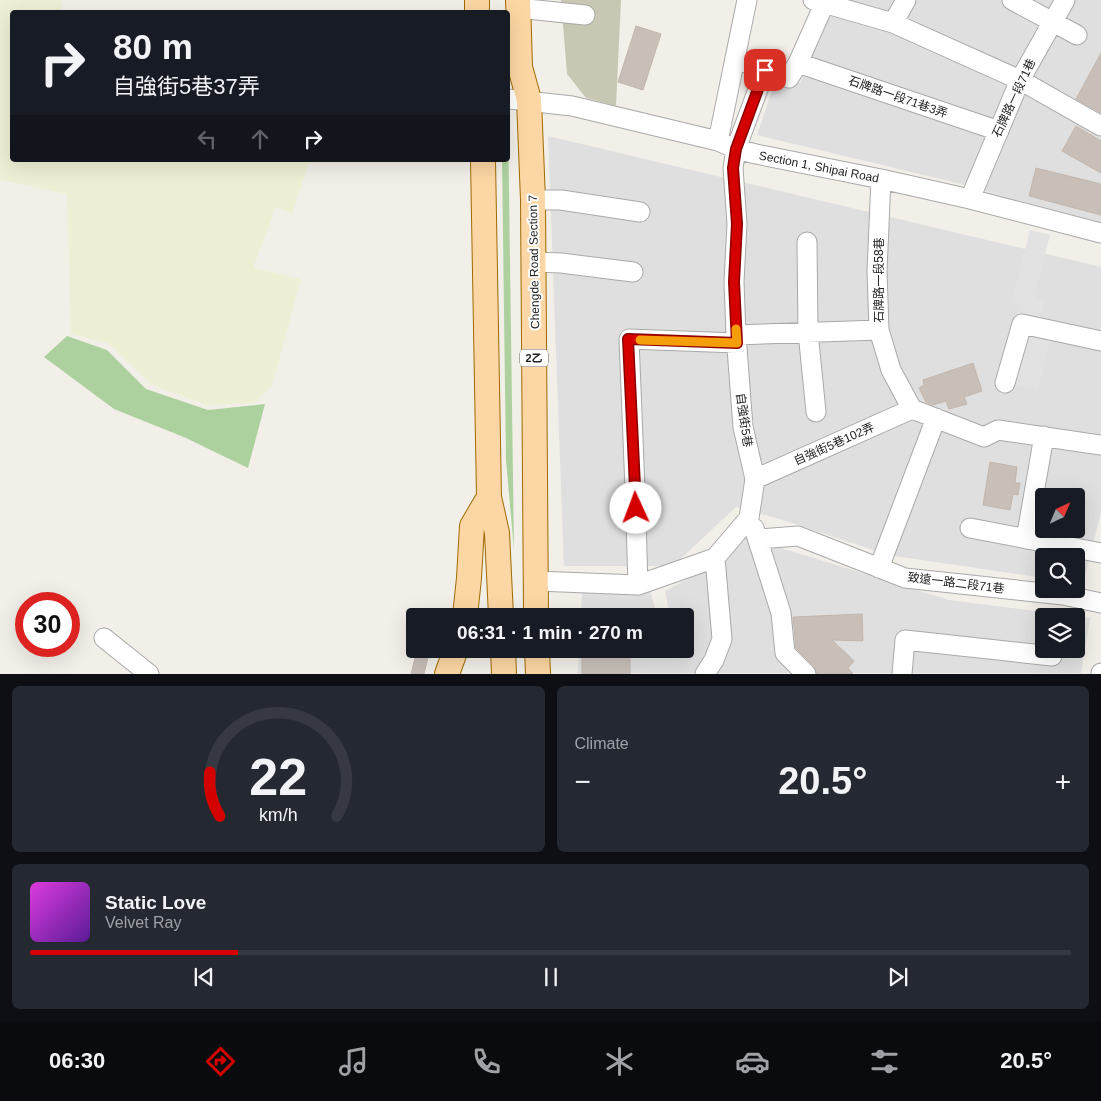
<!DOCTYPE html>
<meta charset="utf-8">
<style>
body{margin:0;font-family:Helvetica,"Noto Sans TC",sans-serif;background:#242831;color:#f1f3f6;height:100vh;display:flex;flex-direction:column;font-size:19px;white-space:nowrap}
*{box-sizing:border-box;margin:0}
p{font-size:16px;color:#9ea1a6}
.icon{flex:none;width:28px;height:28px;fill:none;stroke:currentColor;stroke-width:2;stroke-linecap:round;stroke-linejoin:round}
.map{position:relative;height:674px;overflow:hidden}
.panel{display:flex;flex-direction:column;gap:12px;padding:12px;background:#0d0f14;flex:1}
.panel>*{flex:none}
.banner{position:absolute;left:10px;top:10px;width:500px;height:152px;border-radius:5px;box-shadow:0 5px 20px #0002;background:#171b24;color:#f1f3f6;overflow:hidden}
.needle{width:32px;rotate:44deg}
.controls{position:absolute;left:1035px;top:488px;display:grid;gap:10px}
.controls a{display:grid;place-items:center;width:50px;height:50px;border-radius:5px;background:#171b24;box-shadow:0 5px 20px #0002;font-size:25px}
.speed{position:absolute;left:15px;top:592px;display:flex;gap:10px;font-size:25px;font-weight:700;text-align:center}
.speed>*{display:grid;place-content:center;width:65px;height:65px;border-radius:50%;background:#171b24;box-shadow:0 5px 20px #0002;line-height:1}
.speed .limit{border:8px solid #d22;background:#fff;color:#111}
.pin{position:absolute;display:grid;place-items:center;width:42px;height:42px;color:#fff;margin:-21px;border-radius:10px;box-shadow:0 2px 8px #0006}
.me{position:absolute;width:55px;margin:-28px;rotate:358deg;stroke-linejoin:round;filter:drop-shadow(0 0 4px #0008)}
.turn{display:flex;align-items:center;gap:18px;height:105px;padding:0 20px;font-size:22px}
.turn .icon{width:65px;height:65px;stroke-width:2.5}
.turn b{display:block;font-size:35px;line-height:42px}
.lanes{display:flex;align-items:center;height:48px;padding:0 20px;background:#0003;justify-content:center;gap:25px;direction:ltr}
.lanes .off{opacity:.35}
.big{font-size:38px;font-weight:700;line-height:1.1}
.panel .widget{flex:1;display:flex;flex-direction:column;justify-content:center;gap:8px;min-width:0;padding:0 18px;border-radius:8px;background:#242831}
.panel .dial{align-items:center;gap:0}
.dial svg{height:130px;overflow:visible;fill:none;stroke:#363941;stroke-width:7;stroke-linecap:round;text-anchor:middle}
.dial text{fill:#f1f3f6;stroke:none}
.song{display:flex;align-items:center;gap:15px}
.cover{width:60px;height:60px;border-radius:8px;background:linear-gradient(135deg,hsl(300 70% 55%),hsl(270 70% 35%))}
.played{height:5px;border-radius:2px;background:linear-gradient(90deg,#d40000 20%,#363941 20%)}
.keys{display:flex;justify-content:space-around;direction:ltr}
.heat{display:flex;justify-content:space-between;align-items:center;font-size:28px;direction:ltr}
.panel .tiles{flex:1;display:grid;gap:12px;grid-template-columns:1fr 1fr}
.widget:last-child{grid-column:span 2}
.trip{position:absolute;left:406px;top:608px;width:288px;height:50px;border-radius:5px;background:#171b24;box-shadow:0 5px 20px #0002;font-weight:700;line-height:50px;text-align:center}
.dock{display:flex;height:80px;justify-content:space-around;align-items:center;background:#090b0e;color:#9ea1a6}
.dock .icon{width:35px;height:35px}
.dock .active{color:#d40000}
.dock b{font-size:22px;color:#f1f3f6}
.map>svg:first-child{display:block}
</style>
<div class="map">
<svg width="1101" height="674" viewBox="0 0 1101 674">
<rect width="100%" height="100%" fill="#f2efe9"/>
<path fill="#e0dfdf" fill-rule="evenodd" d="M832,0H1101V224L957,183L757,135L774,85L800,83Z
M548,136L1101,267V513L1083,584L1076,583V556H1044V578L888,555L783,520L736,507L673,566H564ZM1044,496H1076V529H1044Z
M746,537L949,600L1090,618L1081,673H638L642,669L637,673L578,674L579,649H685V616H670L665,591L706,569ZM1044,616H1076V649H1044Z
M582,591H650L657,616H581Z"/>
<path fill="#c7c7b4" d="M561,0H621L616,106L586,98L567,74Z"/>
<path fill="#eef0d5" d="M0,0H61V12H12V160H310L292,214L276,207L253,268L301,279L272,386L254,403L207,405L152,385L108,343L71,334L67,194L0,180Z"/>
<path fill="#add19e" d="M508,117L514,550L506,460L502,160H508Z
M67,336L107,350L146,389L208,410L265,404L248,468L186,438L114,409L44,357Z"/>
<path fill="#e2e2e2" d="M1030,230L1050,235L1034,298L1044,301L1038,324L1018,318L1021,304L1012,302Z
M1025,330L1051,337L1038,390L1011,383Z"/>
<path fill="#c7bfb8" stroke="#c4b6ab" d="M636,26L661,34L643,90L618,82Z
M1101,53V113L1076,99Z
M1076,126L1101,141V173L1062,151Z
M1036,168L1101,184V215L1029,196Z
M973,363L982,391L964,397L967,404L949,409L946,401L933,405L926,402L919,388L924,385L923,380Z
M990,462L1017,467L1015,483H1020L1018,495L1013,494L1010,510L983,505Z
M862,614L863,641L832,640L854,661L848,668L853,674H817L814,666L796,648L793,617Z
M582,649H630V674H582Z
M416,654L428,657L424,674H411Z"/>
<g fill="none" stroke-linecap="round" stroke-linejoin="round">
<defs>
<path id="minor" d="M813,0L893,23L1020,80L1101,126
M1012,0L1077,35
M518,8L585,15
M893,23L906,0
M735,59L789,78L798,63L826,0
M798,63L999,131
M508,99L572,106L718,141L736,149L756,154L881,179L970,199L1101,233
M718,141L747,0
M881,179L877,271L879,330L891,370L912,409L984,437L998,430L1101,445
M970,199L1020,80L1065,0
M533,200H561L640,212
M807,242L808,332L816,412
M534,262L561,263L633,272
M736,335L879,330
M1005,383L1022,324L1101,341
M755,479L912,409
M754,528L781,613L785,653L806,674
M970,528L1101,553
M758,539L798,536L905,578L1063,595L1101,603
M1026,539L1044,436
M879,568L936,418
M536,581L638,585L715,558
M638,585L635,489L629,339L737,343
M104,638L149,674
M705,674L714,660L722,639L715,558L749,518L755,479L743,427L736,335L734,282L737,224L733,168L736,149L765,70
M902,674L905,640L1052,656
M1101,674V673"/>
<path id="major" d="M518,0L520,67L529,100L533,200L536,616
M477,12V0
M483,160L489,497L497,533L501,616
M465,616L469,578L472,526L489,497
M503,649L504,674
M537,649L538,674
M447,674L456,649"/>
</defs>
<use href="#minor" stroke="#a9a9a9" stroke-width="21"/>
<use href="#major" stroke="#a06b00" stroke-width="26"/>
<use href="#minor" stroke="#fff" stroke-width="19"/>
<use href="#major" stroke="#fcd6a4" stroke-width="24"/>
</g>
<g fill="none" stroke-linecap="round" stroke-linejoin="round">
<defs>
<path id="route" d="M636,508L628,339L737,343L734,282L737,224L733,168L736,149L765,70"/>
</defs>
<use href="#route" stroke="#8a0000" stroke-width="12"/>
<use href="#route" stroke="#d40000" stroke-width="9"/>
<path stroke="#f59e0b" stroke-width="9" d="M640,340L737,343L736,329"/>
</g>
<g text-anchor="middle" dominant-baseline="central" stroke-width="4" stroke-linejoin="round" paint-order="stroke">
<rect fill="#fff" stroke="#646464" stroke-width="1" x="520" y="349.5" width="28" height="17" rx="4"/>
<g font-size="11" font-weight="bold" fill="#222">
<text x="534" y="358">2乙</text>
</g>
<g font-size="12" fill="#222" stroke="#fff">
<text transform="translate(898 97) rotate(19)">石牌路一段71巷3弄</text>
<text transform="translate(1014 98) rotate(-65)">石牌路一段71巷</text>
<text transform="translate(819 167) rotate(11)">Section 1, Shipai Road</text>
<text transform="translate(534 262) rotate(-91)">Chengde Road Section 7</text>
<text transform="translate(879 280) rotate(-90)">石牌路一段58巷</text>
<text transform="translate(744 420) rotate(82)">自強街5巷</text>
<text transform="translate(834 444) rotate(-24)">自強街5巷102弄</text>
<text transform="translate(956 583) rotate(7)">致遠一路二段71巷</text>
</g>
</g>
</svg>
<div class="controls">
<a><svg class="needle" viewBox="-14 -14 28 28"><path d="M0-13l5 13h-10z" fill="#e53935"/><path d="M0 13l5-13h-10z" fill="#9ea1a6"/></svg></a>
<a><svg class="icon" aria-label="search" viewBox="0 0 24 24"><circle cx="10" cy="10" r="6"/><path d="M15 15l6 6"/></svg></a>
<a><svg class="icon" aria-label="layers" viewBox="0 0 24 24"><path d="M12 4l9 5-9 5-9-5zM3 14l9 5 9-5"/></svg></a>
</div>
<div class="speed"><div class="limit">30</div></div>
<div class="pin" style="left:765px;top:70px;background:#d93025"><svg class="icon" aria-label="arrive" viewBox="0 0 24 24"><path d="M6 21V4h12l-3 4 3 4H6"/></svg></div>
<svg class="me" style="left:636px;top:508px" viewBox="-20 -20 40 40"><circle r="19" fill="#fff"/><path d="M0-13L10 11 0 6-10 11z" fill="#d40000"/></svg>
<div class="trip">06:31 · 1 min · 270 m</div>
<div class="banner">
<div class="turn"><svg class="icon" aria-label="right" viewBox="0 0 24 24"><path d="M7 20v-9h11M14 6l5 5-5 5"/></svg><div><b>80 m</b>自強街5巷37弄</div></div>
<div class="lanes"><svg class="icon off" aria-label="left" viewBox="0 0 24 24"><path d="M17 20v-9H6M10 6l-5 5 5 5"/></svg><svg class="icon off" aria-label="ahead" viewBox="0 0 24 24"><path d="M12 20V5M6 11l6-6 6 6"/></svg><svg class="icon" aria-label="right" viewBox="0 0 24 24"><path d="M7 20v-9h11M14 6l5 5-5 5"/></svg></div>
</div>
</div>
<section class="panel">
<div class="tiles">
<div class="widget dial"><svg viewBox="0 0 100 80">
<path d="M14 69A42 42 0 1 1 86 69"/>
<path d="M14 69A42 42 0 0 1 8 42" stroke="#d40000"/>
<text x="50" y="56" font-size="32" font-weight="700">22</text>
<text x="50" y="72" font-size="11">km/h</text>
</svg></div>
<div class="widget"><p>Climate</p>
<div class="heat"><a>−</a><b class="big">20.5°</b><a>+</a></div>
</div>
<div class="widget">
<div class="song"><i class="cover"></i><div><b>Static Love</b><p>Velvet Ray</p></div></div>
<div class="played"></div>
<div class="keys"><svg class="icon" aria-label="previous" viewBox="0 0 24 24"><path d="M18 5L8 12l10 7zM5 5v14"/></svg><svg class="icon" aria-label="pause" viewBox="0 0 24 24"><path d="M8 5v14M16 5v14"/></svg><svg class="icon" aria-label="next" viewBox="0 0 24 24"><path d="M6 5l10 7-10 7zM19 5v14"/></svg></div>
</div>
</div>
</section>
<nav class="dock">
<b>06:30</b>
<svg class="icon active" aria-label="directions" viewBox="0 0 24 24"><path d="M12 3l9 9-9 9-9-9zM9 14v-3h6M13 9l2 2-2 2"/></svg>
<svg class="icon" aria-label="music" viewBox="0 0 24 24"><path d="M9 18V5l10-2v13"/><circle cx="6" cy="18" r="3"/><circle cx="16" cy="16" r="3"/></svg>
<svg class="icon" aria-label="phone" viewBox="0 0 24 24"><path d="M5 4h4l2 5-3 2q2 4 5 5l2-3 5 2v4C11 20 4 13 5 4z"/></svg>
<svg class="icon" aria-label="climate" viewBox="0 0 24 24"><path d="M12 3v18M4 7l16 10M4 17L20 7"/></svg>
<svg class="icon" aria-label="car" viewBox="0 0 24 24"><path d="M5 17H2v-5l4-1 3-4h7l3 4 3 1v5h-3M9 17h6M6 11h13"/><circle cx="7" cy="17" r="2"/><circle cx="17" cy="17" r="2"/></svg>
<svg class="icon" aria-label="filters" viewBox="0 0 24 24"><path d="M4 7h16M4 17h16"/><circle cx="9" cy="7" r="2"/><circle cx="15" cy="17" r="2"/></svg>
<b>20.5°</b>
</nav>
